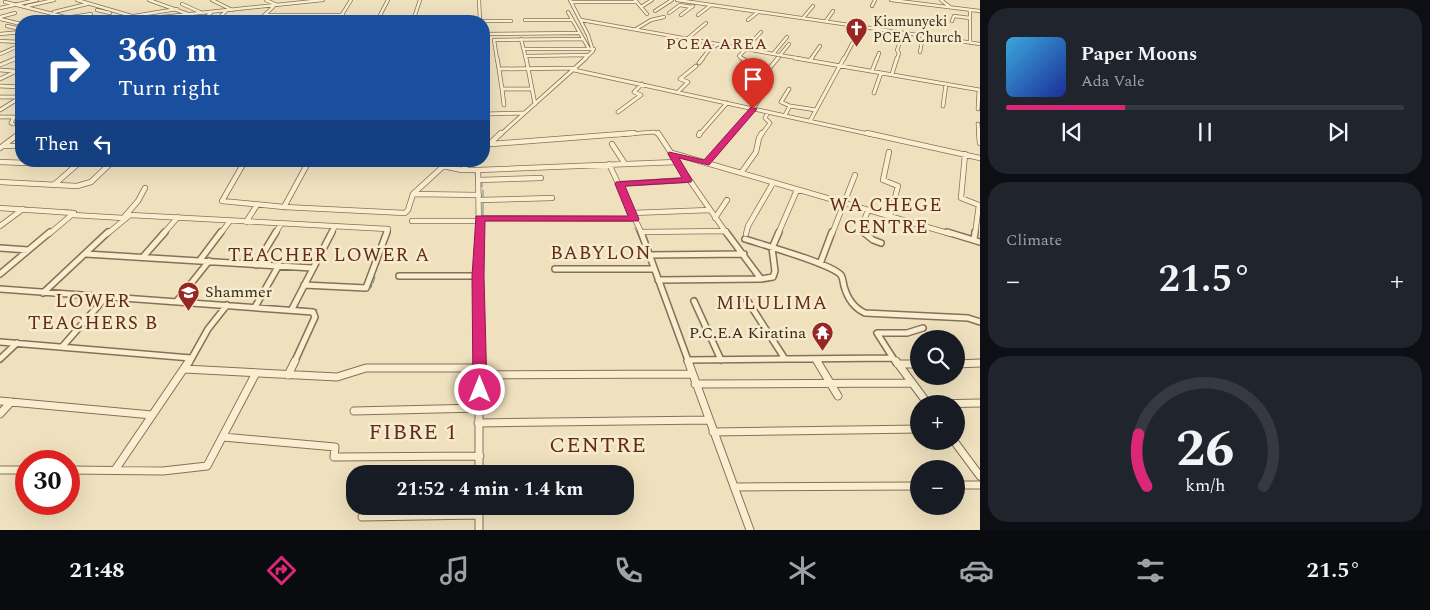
<!DOCTYPE html>
<meta charset="utf-8">
<style>
body{margin:0;font-family:Spectral,serif;background:#20242c;color:#f1f3f6;height:100vh;display:flex;flex-direction:column;font-size:19px;white-space:nowrap}
*{box-sizing:border-box;margin:0}
p{font-size:16px;color:#9ea1a6}
.icon{flex:none;width:28px;height:28px;fill:none;stroke:currentColor;stroke-width:2;stroke-linecap:round;stroke-linejoin:round}
.map{position:relative;flex:1;overflow:hidden}
.details{display:flex;flex-direction:column;gap:8px;padding:8px;background:#0d0f14;width:450px}
.details>*{flex:none}
.top-card{position:absolute;left:15px;top:15px;width:475px;height:152px;border-radius:20px;box-shadow:0 5px 20px #0002;background:#1a4fa0;color:#fff;overflow:hidden}
.fabs{position:absolute;left:910px;top:330px;display:grid;gap:10px}
.fabs a{display:grid;place-items:center;width:55px;height:55px;border-radius:50%;background:#171b24;box-shadow:0 5px 20px #0002;font-size:25px}
.speed{position:absolute;left:15px;top:450px;display:flex;gap:10px;font-size:25px;font-weight:700;text-align:center}
.speed>*{display:grid;place-content:center;width:65px;height:65px;border-radius:50%;background:#171b24;box-shadow:0 5px 20px #0002;line-height:1}
.speed .limit{border:8px solid #d22;background:#fff;color:#111}
.pin{position:absolute;display:grid;place-items:center;width:42px;height:42px;color:#fff;margin:-51px -21px;border-radius:50% 50% 50% 0;rotate:-45deg;box-shadow:0 0 5px #0007}
.pin .icon{rotate:45deg}
.me{position:absolute;width:55px;margin:-28px;rotate:0deg;stroke-linejoin:round;filter:drop-shadow(0 0 4px #0008)}
.turn{display:flex;align-items:center;gap:18px;height:105px;padding:0 20px;font-size:22px}
.turn .icon{width:65px;height:65px;stroke-width:2.5}
.turn b{display:block;font-size:35px;line-height:42px}
.then{display:flex;align-items:center;height:48px;padding:0 20px;background:#0003;gap:10px;font-size:19px}
.big{font-size:38px;font-weight:700;line-height:1.1}
.details .tile{flex:1;display:flex;flex-direction:column;justify-content:center;gap:8px;min-width:0;padding:0 18px;border-radius:20px;background:#20242c}
.details .dial{align-items:center;gap:0}
.dial svg{height:130px;overflow:visible;fill:none;stroke:#363941;stroke-width:7;stroke-linecap:round;text-anchor:middle}
.dial text{fill:#f1f3f6;stroke:none}
.song{display:flex;align-items:center;gap:15px}
.cover{width:60px;height:60px;border-radius:8px;background:linear-gradient(135deg,hsl(200 70% 55%),hsl(230 70% 35%))}
.played{height:5px;border-radius:2px;background:linear-gradient(90deg,#db2777 30%,#363941 30%)}
.keys{display:flex;justify-content:space-around;direction:ltr}
.heat{display:flex;justify-content:space-between;align-items:center;font-size:28px;direction:ltr}
.trip{position:absolute;left:346px;top:465px;width:288px;height:50px;border-radius:20px;background:#171b24;box-shadow:0 5px 20px #0002;font-weight:700;line-height:50px;text-align:center}
.dock{display:flex;height:80px;justify-content:space-around;align-items:center;background:#090b0e;color:#9ea1a6}
.dock .icon{width:35px;height:35px}
.dock .active{color:#db2777}
.dock b{font-size:22px;color:#f1f3f6}
main{display:flex;flex:1;min-height:0}
.map>svg:first-child{display:block}
</style>
<main>
<div class="map">
<svg width="980" height="530" viewBox="0 0 980 530">
<rect width="100%" height="100%" fill="#efe1be"/>
<g fill="none" stroke-linecap="round" stroke-linejoin="round">
<path stroke="#698e85" stroke-width="1" d="M608,167L613,177
M475,172L476,181
M482,182V187
M622,185L634,211
M483,190V198
M483,202V216
M63,210H68
M71,210L77,212
M629,212L631,216
M635,228L641,241
M373,283L375,277
M371,288L372,284
M32,294L42,295
M44,295L56,296
M58,296L68,297
M69,297L74,298
M76,298L100,300
M108,300L122,301
M258,305L289,307L292,304
M297,307L317,310
M307,328L312,316L309,314"/>
<defs>
<path id="minor-far4" d="M77,0L142,19
M149,0L188,14
M212,0L232,10
M266,0L277,5
M479,0L480,21
M570,0L588,35L593,51L584,59
M635,0L647,14
M677,0L980,44
M891,0L980,11
M941,0L950,7
M5,2L81,21
M571,2H637
M182,4L202,13
M27,6L54,0
M872,6L875,0
M641,7L652,0
M0,8L37,0
M97,10L110,13
M970,10V43
M655,11L672,0
M54,12L87,4
M568,12L589,49
M669,13L680,5L692,7
M265,15H343
M681,15L693,6
M698,15L711,5
M134,16L177,9
M0,17L15,13
M72,17L91,14
M803,18L813,6
M0,19L21,24
M219,19L227,21
M525,20H572
M581,20L802,59
M748,20L758,12
M124,21L323,0
M200,21L211,13
M216,21L226,11
M258,21L274,6
M338,21L351,0
M377,21L388,0
M413,21L420,0
M480,21H511
M826,21L833,11
M952,21L954,16L970,18
M7,26L21,29
M636,29L651,20L664,17
M0,34L21,32
M484,34L579,33
M521,39L526,59
M687,39L706,23
M0,41L21,42
M525,49H594
M745,49L761,32
M920,52L923,36
M0,54L21,45
M773,54L787,37
M527,56L589,55
M14,59L21,56
M497,59L494,40L583,39
M702,59L708,51L718,44
M743,59L739,56L746,49
M777,59L789,44
M811,59L820,46
M844,59L861,27
M877,59L879,53
M897,59L899,53L897,50L901,40"/>
<path id="minor-far3" d="M497,58L499,69
M526,58L535,104
M795,58L980,90
M810,60L812,58
M699,63L703,58
M0,65L17,58
M738,68L745,60L741,58
M0,70L14,71
M574,70L873,135
M767,71L778,58
M872,71L877,58
M892,74L897,58
M0,79L21,69
M0,86L21,87
M502,89L504,105
M531,89H502L499,69L576,68
M678,92L688,82L680,79L696,66
M874,93L881,73
M0,97H21
M484,105L487,135
M790,106L816,110
M943,106L946,84
M978,109L979,90
M0,110L21,97
M618,112L641,95L634,92L642,84
M486,114L523,113
M785,115L790,106L781,102L789,89
M0,117H14L11,123L13,124
M810,121L844,58
M978,124L979,135
M19,135L21,133
M500,135L586,58
M617,135L654,132L659,135
M699,135L727,103
M731,135L753,109L771,82
M761,135L770,123L765,118L768,112"/>
<path id="minor-far2" d="M486,133L487,144
M867,133L980,158
M979,133L980,143
M699,135L700,133
M488,142L492,144L634,133
M612,144L625,164
M4,146H21
M0,148L20,133
M484,149L501,133
M889,152L883,180L898,186L890,216
M672,153L951,234
M965,154L961,198L979,205L975,234
M245,161L222,201L284,207L405,213L408,210L413,194L449,161
M0,162L52,164
M677,162L727,234
M706,163L732,133
M609,164L642,234
M443,166L462,170H478L677,162L658,133
M462,170L471,161
M478,170L479,234
M741,173L756,152L759,138L762,133
M479,180L541,178
M0,182L77,186L91,182L113,161
M55,184L81,161
M619,184L687,180
M413,194L479,195
M479,200L552,198
M284,207L309,161
M0,208L74,213L49,234
M632,213L710,210
M73,215L124,218
M125,216L138,201L145,188
M480,218L634,219
M715,218L727,200
M412,221H480
M246,222L257,205
M0,226L23,209
M641,232L726,231
M107,234L130,215L388,229L386,234
M163,234L178,217
M220,234L230,221
M275,234L281,224
M331,234L335,226
M746,234L748,226L773,183
M778,234L797,190
M832,234L855,175
M865,234L862,226L868,210"/>
<path id="minor-far1" d="M479,232V363
M641,232L689,363
M863,232L873,240L881,243
M947,232L980,242
M745,239C763,245 830,263 841,275C843,278 843,282 844,286C847,297 854,308 865,313L968,318L980,322
M974,240L975,232
M0,248L28,250
M86,254L312,268
M649,255L744,254
M143,257L165,232
M200,260L221,232
M820,264L832,232
M256,265L276,232
M555,269H654
M0,274L50,232
M399,276H478
M761,279L773,277L775,271L772,248L779,232
M658,280L761,279L726,232
M304,285L366,288L387,232
M0,289L313,312L315,317L294,363
M43,293L108,232
M747,300L785,359
M177,301L209,261
M694,301L721,360
M255,307L279,265
M292,309L332,232
M0,342L191,358
M62,347L105,298
M893,358L877,333H907L923,328
M0,359L17,343
M816,359L818,363
M687,360L893,358L896,363
M189,363L208,329L227,305"/>
<path id="minor" d="M688,361L750,530
M817,361L838,396
M896,361L928,404
M898,364H919
M956,364L980,363
M185,369L337,377L366,368H480
M288,375L295,361
M480,375L691,374
M695,384L912,383
M0,401L152,415
M934,404L980,403
M354,411L479,408
M0,414L11,402
M478,423L709,420
M713,432L919,429
M223,437L335,447L334,457L480,456
M954,441L980,476
M0,470H26
M69,470L163,471L207,466L256,373
M115,470L189,361
M479,474V361
M956,485H980
M734,487L919,486
M479,506V530
M362,517L479,515"/>
</defs>
<use href="#minor-far4" stroke="#877156" stroke-width="4"/>
<use href="#minor-far3" stroke="#877156" stroke-width="4.5"/>
<use href="#minor-far2" stroke="#877156" stroke-width="6"/>
<use href="#minor-far1" stroke="#877156" stroke-width="8"/>
<use href="#minor" stroke="#877156" stroke-width="9"/>
<use href="#minor-far4" stroke="#faeed1" stroke-width="2.5"/>
<use href="#minor-far3" stroke="#faeed1" stroke-width="3"/>
<use href="#minor-far2" stroke="#faeed1" stroke-width="4.5"/>
<use href="#minor-far1" stroke="#faeed1" stroke-width="5"/>
<use href="#minor" stroke="#faeed1" stroke-width="7"/>
</g>
<path fill="#db2777" stroke="#8e194d" d="M751,107L757,109L709,165L679,158L692,180L691,182L625,186L639,219L638,221H485L484,276L487,390L485,394L480,396L475,394L473,390L472,276L476,216H628L615,184L616,182L682,178L668,154L669,152L704,160Z"/>
<defs>
<symbol id="church-pin" viewBox="-11 -11 22 30"><path d="M0 17L-7.5 6A9.5 9.5 0 1 1 7.5 6Z" fill="#982625" stroke="#f6ebcd"/><path d="M-1.2-6h2.4v3.5h3.3v2.4h-3.3V6h-2.4V-.1h-3.3v-2.4h3.3Z" fill="#fff"/></symbol>
<symbol id="school-pin" viewBox="-11 -11 22 30"><path d="M0 17L-7.5 6A9.5 9.5 0 1 1 7.5 6Z" fill="#982625" stroke="#f6ebcd"/><path d="M0-5L7-2L0 1L-7-2ZM-4 1L0 2.5L4 1V4Q0 6-4 4Z" fill="#fff"/></symbol>
<symbol id="temple-pin" viewBox="-11 -11 22 30"><path d="M0 17L-7.5 6A9.5 9.5 0 1 1 7.5 6Z" fill="#982625" stroke="#f6ebcd"/><path d="M0-6L5-2H3V0L6.5 2.5H4V6H1.5V3h-3V6H-4V2.5H-6.5L-3 0V-2H-5Z" fill="#fff"/></symbol>
</defs>
<g fill-rule="evenodd">
<use href="#church-pin" x="844" y="16" width="25" height="34"/>
<use href="#school-pin" x="176" y="280" width="25" height="34"/>
<use href="#temple-pin" x="810" y="320" width="25" height="34"/>
</g>
<g text-anchor="middle" dominant-baseline="central" stroke-width="5" stroke-linejoin="round" paint-order="stroke">
<g font-size="14" fill="#36291b" stroke="#f6ebcd" text-anchor="start">
<text x="873" y="21">Kiamunyeki<tspan x="873" dy="16">PCEA Church</tspan></text>
</g>
<g font-size="16" letter-spacing="1" fill="#642b1a" stroke="#f6ebcd">
<text x="717" y="44">PCEA AREA</text>
</g>
<g font-size="16" fill="#36291b" stroke="#f6ebcd" text-anchor="start">
<text x="205" y="292">Shammer</text>
<text x="806" y="333" text-anchor="end">P.C.E.A Kiratina</text>
</g>
<g font-size="19" letter-spacing="1" fill="#642b1a" stroke="#f6ebcd">
<text x="886" y="205">WA CHEGE<tspan x="886" dy="22">CENTRE</tspan></text>
<text x="601" y="253">BABYLON</text>
<text x="329" y="255">TEACHER LOWER A</text>
<text x="93" y="301">LOWER<tspan x="93" dy="22">TEACHERS B</tspan></text>
<text x="772" y="303">MILULIMA</text>
</g>
<g font-size="22" letter-spacing="1" fill="#642b1a" stroke="#f6ebcd">
<text x="413" y="432">FIBRE 1</text>
<text x="598" y="445">CENTRE</text>
</g>
</g>
</svg>
<div class="fabs">
<a><svg class="icon" aria-label="search" viewBox="0 0 24 24"><circle cx="10" cy="10" r="6"/><path d="M15 15l6 6"/></svg></a>
<a>+</a>
<a>−</a>
</div>
<div class="speed"><div class="limit">30</div></div>
<div class="pin" style="left:753px;top:109px;background:#d93025"><svg class="icon" aria-label="arrive" viewBox="0 0 24 24"><path d="M6 21V4h12l-3 4 3 4H6"/></svg></div>
<svg class="me" style="left:480px;top:390px" viewBox="-20 -20 40 40"><circle r="17" fill="#db2777" stroke="#fff" stroke-width="3"/><path d="M0-11L8 9 0 5-8 9z" fill="#fff"/></svg>
<div class="trip">21:52 · 4 min · 1.4 km</div>
<div class="top-card">
<div class="turn"><svg class="icon" aria-label="right" viewBox="0 0 24 24"><path d="M7 20v-9h11M14 6l5 5-5 5"/></svg><div><b>360 m</b>Turn right</div></div>
<div class="then">Then<svg class="icon" aria-label="left" viewBox="0 0 24 24"><path d="M17 20v-9H6M10 6l-5 5 5 5"/></svg></div>
</div>
</div>
<section class="details">
<div class="tile">
<div class="song"><i class="cover"></i><div><b>Paper Moons</b><p>Ada Vale</p></div></div>
<div class="played"></div>
<div class="keys"><svg class="icon" aria-label="previous" viewBox="0 0 24 24"><path d="M18 5L8 12l10 7zM5 5v14"/></svg><svg class="icon" aria-label="pause" viewBox="0 0 24 24"><path d="M8 5v14M16 5v14"/></svg><svg class="icon" aria-label="next" viewBox="0 0 24 24"><path d="M6 5l10 7-10 7zM19 5v14"/></svg></div>
</div>
<div class="tile"><p>Climate</p>
<div class="heat"><a>−</a><b class="big">21.5°</b><a>+</a></div>
</div>
<div class="tile dial"><svg viewBox="0 0 100 80">
<path d="M14 69A42 42 0 1 1 86 69"/>
<path d="M14 69A42 42 0 0 1 9 37" stroke="#db2777"/>
<text x="50" y="56" font-size="32" font-weight="700">26</text>
<text x="50" y="72" font-size="11">km/h</text>
</svg></div>
</section>
</main>
<nav class="dock">
<b>21:48</b>
<svg class="icon active" aria-label="directions" viewBox="0 0 24 24"><path d="M12 3l9 9-9 9-9-9zM9 14v-3h6M13 9l2 2-2 2"/></svg>
<svg class="icon" aria-label="music" viewBox="0 0 24 24"><path d="M9 18V5l10-2v13"/><circle cx="6" cy="18" r="3"/><circle cx="16" cy="16" r="3"/></svg>
<svg class="icon" aria-label="phone" viewBox="0 0 24 24"><path d="M5 4h4l2 5-3 2q2 4 5 5l2-3 5 2v4C11 20 4 13 5 4z"/></svg>
<svg class="icon" aria-label="climate" viewBox="0 0 24 24"><path d="M12 3v18M4 7l16 10M4 17L20 7"/></svg>
<svg class="icon" aria-label="car" viewBox="0 0 24 24"><path d="M5 17H2v-5l4-1 3-4h7l3 4 3 1v5h-3M9 17h6M6 11h13"/><circle cx="7" cy="17" r="2"/><circle cx="17" cy="17" r="2"/></svg>
<svg class="icon" aria-label="filters" viewBox="0 0 24 24"><path d="M4 7h16M4 17h16"/><circle cx="9" cy="7" r="2"/><circle cx="15" cy="17" r="2"/></svg>
<b>21.5°</b>
</nav>
